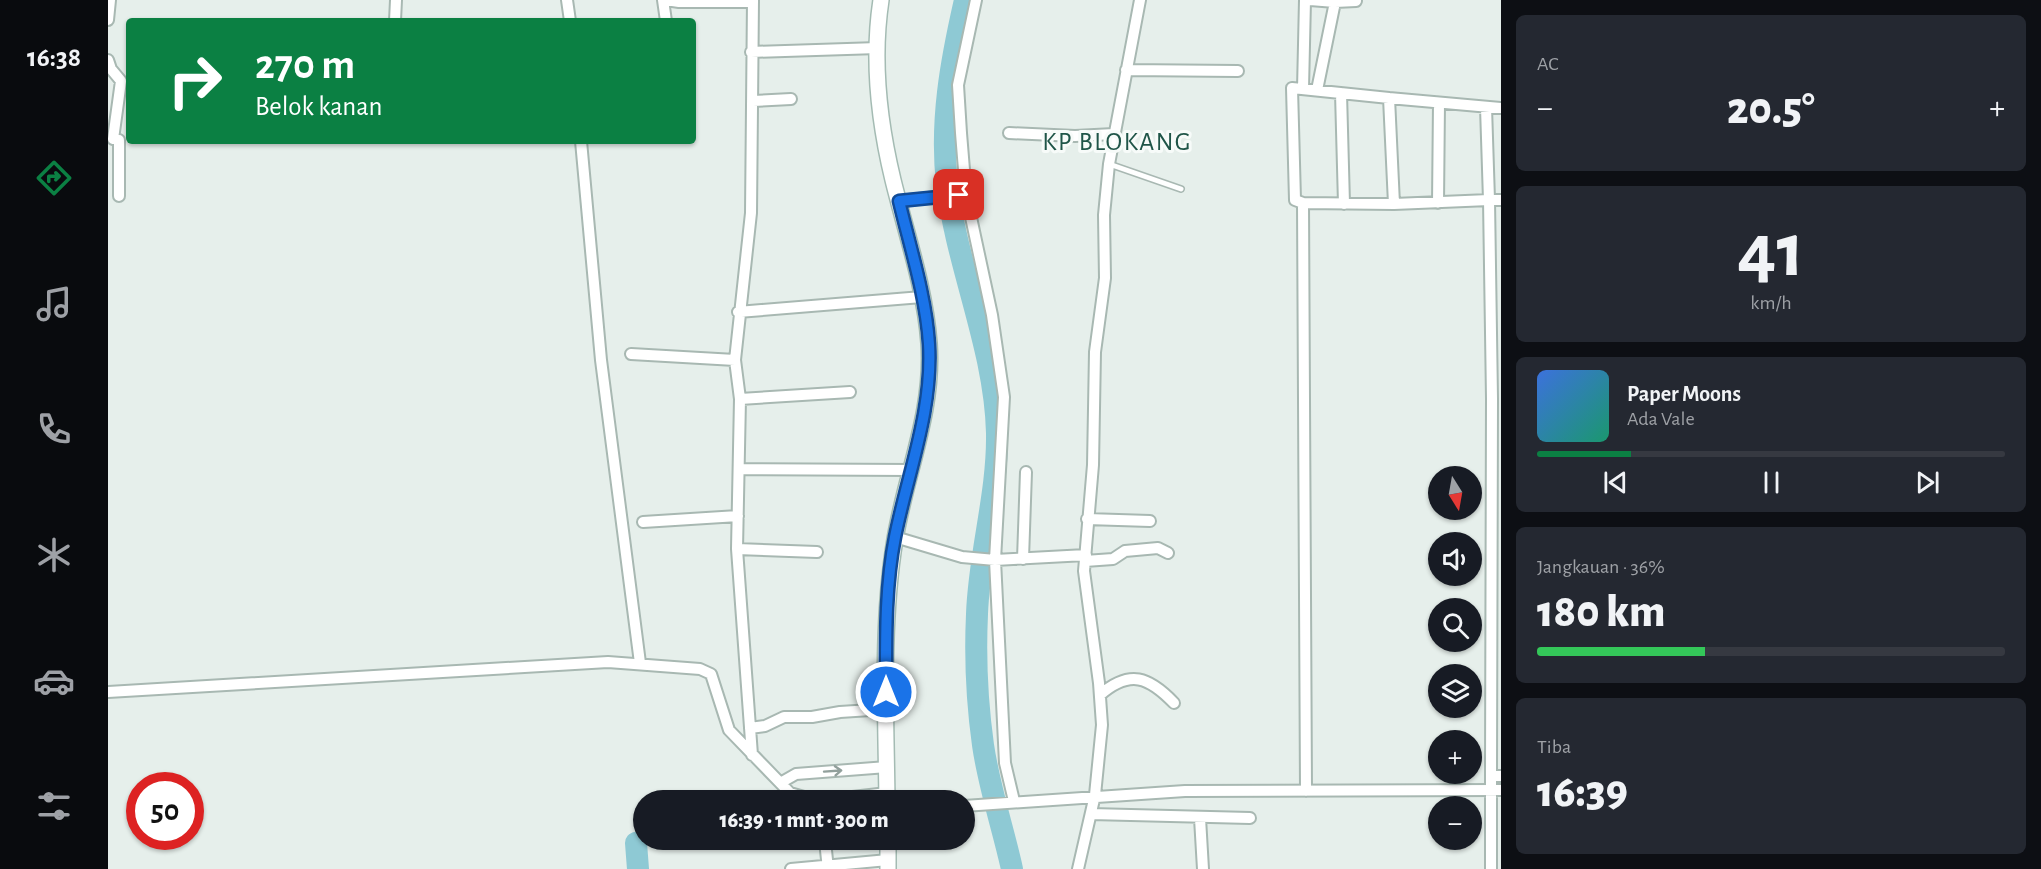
<!DOCTYPE html>
<html lang="id">
<meta charset="utf-8">
<style>
body{margin:0;font-family:"Alegreya Sans",sans-serif;background:#242831;color:#f1f3f6;height:100vh;display:flex;flex-direction:column;font-size:22px;white-space:nowrap}
*{box-sizing:border-box;margin:0}
p{font-size:20px;color:#9ea1a6}
.icon{flex:none;width:33px;height:33px;fill:none;stroke:currentColor;stroke-width:2;stroke-linecap:round;stroke-linejoin:round}
.map{position:relative;flex:1;overflow:hidden}
.details{display:flex;flex-direction:column;gap:15px;padding:15px;background:#0d0f14;width:540px}
.details>*{flex:none}
.top-card{position:absolute;left:18px;top:18px;width:570px;height:126px;border-radius:6px;box-shadow:0 2px 4px #0004;background:#0b8043;color:#fff;overflow:hidden}
.needle{width:39px;rotate:169deg}
.tools{position:absolute;left:1320px;top:466px;display:grid;gap:12px}
.tools a{display:grid;place-items:center;width:54px;height:54px;border-radius:50%;background:#171b24;box-shadow:0 2px 4px #0004;font-size:30px}
.speed{position:absolute;left:18px;top:772px;display:flex;gap:12px;font-size:30px;font-weight:700;text-align:center}
.speed>*{display:grid;place-content:center;width:78px;height:78px;border-radius:50%;background:#171b24;box-shadow:0 2px 4px #0004;line-height:1}
.speed .limit{border:9px solid #d22;background:#fff;color:#111}
.pin{position:absolute;display:grid;place-items:center;width:51px;height:51px;color:#fff;margin:-26px;border-radius:12px;box-shadow:0 3px 9px #0006}
.me{position:absolute;width:66px;margin:-33px;rotate:0deg;stroke-linejoin:round;filter:drop-shadow(0 0 4px #0008)}
.turn{display:flex;align-items:center;gap:21px;height:126px;padding:0 30px;font-size:27px}
.turn .icon{width:78px;height:78px;stroke-width:2.5}
.turn b{display:block;font-size:42px;line-height:51px}
.big{font-size:45px;font-weight:800;line-height:1.1}
.details .tile{flex:1;display:flex;flex-direction:column;justify-content:center;gap:9px;min-width:0;padding:0 21px;border-radius:9px;background:#242831}
.details .dial{align-items:center;gap:0}
.dial b{font-size:78px;line-height:1}
.song{display:flex;align-items:center;gap:18px}
.cover{width:72px;height:72px;border-radius:9px;background:linear-gradient(135deg,hsl(220 70% 55%),hsl(160 70% 35%))}
.played{height:6px;border-radius:3px;background:linear-gradient(90deg,#0b8043 20%,#363941 20%)}
.keys{display:flex;justify-content:space-around;direction:ltr}
.heat{display:flex;justify-content:space-between;align-items:center;font-size:33px;direction:ltr}
.charge{height:9px;border-radius:4px;background:linear-gradient(90deg,#34c759 36%,#363941 0)}
.trip{position:absolute;left:525px;top:790px;width:342px;height:60px;border-radius:30px;background:#171b24;box-shadow:0 2px 4px #0004;font-weight:800;line-height:60px;text-align:center}
main{display:flex;flex:1;min-height:0}
.tab-bar{display:flex;flex-direction:column;width:108px;justify-content:space-around;align-items:center;background:#090b0e;color:#9ea1a6}
.tab-bar .icon{width:42px;height:42px}
.tab-bar .selected{color:#0b8043}
.tab-bar b{font-size:27px;color:#f1f3f6}
.map>svg:first-child{display:block}
</style>
<main>
<nav class="tab-bar">
<b>16:38</b>
<svg class="icon selected" aria-label="directions" viewBox="0 0 24 24"><path d="M12 3l9 9-9 9-9-9zM9 14v-3h6M13 9l2 2-2 2"/></svg>
<svg class="icon" aria-label="music" viewBox="0 0 24 24"><path d="M9 18V5l10-2v13"/><circle cx="6" cy="18" r="3"/><circle cx="16" cy="16" r="3"/></svg>
<svg class="icon" aria-label="phone" viewBox="0 0 24 24"><path d="M5 4h4l2 5-3 2q2 4 5 5l2-3 5 2v4C11 20 4 13 5 4z"/></svg>
<svg class="icon" aria-label="climate" viewBox="0 0 24 24"><path d="M12 3v18M4 7l16 10M4 17L20 7"/></svg>
<svg class="icon" aria-label="car" viewBox="0 0 24 24"><path d="M5 17H2v-5l4-1 3-4h7l3 4 3 1v5h-3M9 17h6M6 11h13"/><circle cx="7" cy="17" r="2"/><circle cx="17" cy="17" r="2"/></svg>
<svg class="icon" aria-label="filters" viewBox="0 0 24 24"><path d="M4 7h16M4 17h16"/><circle cx="9" cy="7" r="2"/><circle cx="15" cy="17" r="2"/></svg>
</nav>
<div class="map">
<svg width="1393" height="869" viewBox="0 0 1393 869">
<rect width="100%" height="100%" fill="#e6efeb"/>
<g fill="none" stroke-linecap="round" stroke-linejoin="round">
<path stroke="#8ec9d4" stroke-width="22" d="M857,0C843,61 832,121 839,184C849,268 887,348 889,433C890,494 871,553 869,614C867,657 869,702 875,745C881,787 895,828 904,869
M528,843L530,869"/>
<defs>
<path id="service" d="M1001,164L1073,189"/>
<path id="minor" d="M459,0L462,21
M555,0L558,21
M558,0L571,2H645
M868,0L850,85L853,133L858,194L884,315L896,397L887,560L897,763L906,801
M1202,0L1227,2L1209,90
M1227,2L1248,1
M0,20L2,0
M287,21L288,0
M643,52L770,48
M0,60L3,69L13,81L5,139
M1018,70L1130,71
M1195,89L1197,0
M1233,93L1236,204
M1281,98L1393,108
M645,101L683,99
M901,133L967,136L1006,134
M11,140V196
M473,141L493,360L532,663
M791,201L858,194
M1195,203L1286,204L1281,98L1184,88L1187,200L1195,203L1198,791
M1330,203L1331,103
M1286,204L1381,200L1378,107
M630,312L814,297
M523,354L627,360
M632,399L742,392
M631,469L804,470
M979,519L1042,521
M535,522L630,516
M787,537L854,557L887,560L978,555
M629,549L709,552
M915,559L918,472
M977,561L1005,559L1017,551L1050,548L1060,553
M0,692L500,662L592,669L603,674L621,730L682,793L710,801L779,793
M992,695C1022,669 1041,677 1066,703
M642,728L657,726L676,717H704L732,712L778,709
M644,755L629,549L632,399L627,360L643,213L645,0
M1383,776L1384,399L1381,200H1393
M674,782L688,774L779,767
M856,806L1077,791L1393,790
M983,814L1142,818
M1092,818L1095,869
M717,841L720,869
M683,869L780,860
M970,869L987,795L994,725L991,683L976,571L985,465L987,352L997,278L996,215L1001,164L1032,0
M1383,869V776H1393"/>
<path id="secondary" d="M773,0C764,59 771,122 785,180C798,233 817,288 821,343C826,411 798,473 787,539C773,625 778,714 779,801
M780,840V869"/>
</defs>
<use href="#service" stroke="#a8b8b2" stroke-width="8"/>
<use href="#minor" stroke="#a8b8b2" stroke-width="14"/>
<use href="#secondary" stroke="#a4bbb3" stroke-width="18"/>
<use href="#service" stroke="#fff" stroke-width="5"/>
<use href="#minor" stroke="#fff" stroke-width="10"/>
<use href="#secondary" stroke="#fff" stroke-width="15"/>
</g>
<defs><path id="oneway-shaft" d="M-6 0H5M1.5-3L5.5 0L1.5 3" fill="none" stroke-width="1.6" stroke-linecap="round" stroke-linejoin="round" transform="scale(1.5)"/></defs>
<use stroke="#92a09c" href="#oneway-shaft" transform="translate(725 771) rotate(-4)"/>
<g fill="none" stroke-linecap="round" stroke-linejoin="round">
<defs>
<path id="route" d="M778,692C778,640 777,587 787,537C800,472 825,410 821,344C818,296 802,247 791,201L851,195"/>
</defs>
<use href="#route" stroke="#114b97" stroke-width="15"/>
<use href="#route" stroke="#1a73e8" stroke-width="10"/>
</g>
<g text-anchor="middle" dominant-baseline="central" stroke-width="6" stroke-linejoin="round" paint-order="stroke">
<g font-size="26" letter-spacing="1.5" fill="#1f5548" stroke="#f7fbf9">
<text x="1009" y="142">KP BLOKANG</text>
</g>
</g>
</svg>
<div class="tools">
<a><svg class="needle" viewBox="-14 -14 28 28"><path d="M0-13l5 13h-10z" fill="#e53935"/><path d="M0 13l5-13h-10z" fill="#9ea1a6"/></svg></a>
<a><svg class="icon" aria-label="sound" viewBox="0 0 24 24"><path d="M4 9h4l5-4v14l-5-4H4zM17 9q2 3 0 6"/></svg></a>
<a><svg class="icon" aria-label="search" viewBox="0 0 24 24"><circle cx="10" cy="10" r="6"/><path d="M15 15l6 6"/></svg></a>
<a><svg class="icon" aria-label="layers" viewBox="0 0 24 24"><path d="M12 4l9 5-9 5-9-5zM3 14l9 5 9-5"/></svg></a>
<a>+</a>
<a>−</a>
</div>
<div class="speed"><div class="limit">50</div></div>
<div class="pin" style="left:851px;top:195px;background:#d93025"><svg class="icon" aria-label="arrive" viewBox="0 0 24 24"><path d="M6 21V4h12l-3 4 3 4H6"/></svg></div>
<svg class="me" style="left:778px;top:692px" viewBox="-20 -20 40 40"><circle r="17" fill="#1a73e8" stroke="#fff" stroke-width="3"/><path d="M0-11L8 9 0 5-8 9z" fill="#fff"/></svg>
<div class="trip">16:39 · 1 mnt · 300 m</div>
<div class="top-card">
<div class="turn"><svg class="icon" aria-label="right" viewBox="0 0 24 24"><path d="M7 20v-9h11M14 6l5 5-5 5"/></svg><div><b>270 m</b>Belok kanan</div></div>
</div>
</div>
<section class="details">
<div class="tile"><p>AC</p>
<div class="heat"><a>−</a><b class="big">20.5°</b><a>+</a></div>
</div>
<div class="tile dial"><b>41</b><p>km/h</p></div>
<div class="tile">
<div class="song"><i class="cover"></i><div><b>Paper Moons</b><p>Ada Vale</p></div></div>
<div class="played"></div>
<div class="keys"><svg class="icon" aria-label="previous" viewBox="0 0 24 24"><path d="M18 5L8 12l10 7zM5 5v14"/></svg><svg class="icon" aria-label="pause" viewBox="0 0 24 24"><path d="M8 5v14M16 5v14"/></svg><svg class="icon" aria-label="next" viewBox="0 0 24 24"><path d="M6 5l10 7-10 7zM19 5v14"/></svg></div>
</div>
<div class="tile"><p>Jangkauan · 36%</p><b class="big">180 km</b><div class="charge"></div></div>
<div class="tile"><p>Tiba</p><b class="big">16:39</b></div>
</section>
</main>
